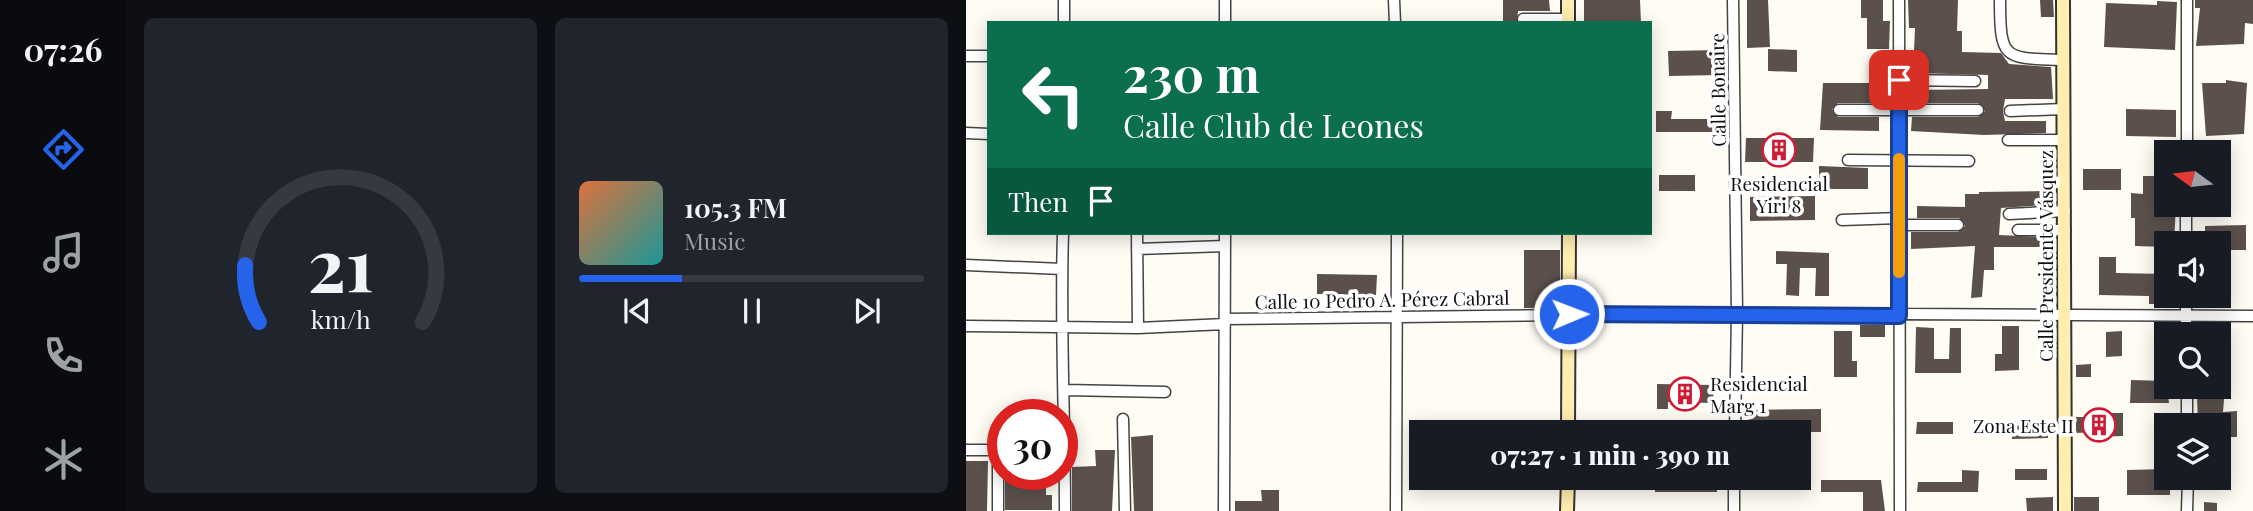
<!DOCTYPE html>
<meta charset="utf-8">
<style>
body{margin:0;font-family:"Playfair Display",serif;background:#20242c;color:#f1f3f6;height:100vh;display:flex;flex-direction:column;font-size:26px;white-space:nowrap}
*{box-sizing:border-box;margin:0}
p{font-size:23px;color:#9ea1a6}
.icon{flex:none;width:38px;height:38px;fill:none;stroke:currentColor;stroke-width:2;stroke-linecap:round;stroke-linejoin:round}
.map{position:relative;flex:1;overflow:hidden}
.panel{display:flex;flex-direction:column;gap:18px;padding:18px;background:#0d0f14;width:840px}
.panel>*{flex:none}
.banner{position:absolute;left:21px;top:21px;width:665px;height:214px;border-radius:0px;box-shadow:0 4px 18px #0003;background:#0b6e4f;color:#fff;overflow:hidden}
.needle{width:46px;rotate:285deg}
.buttons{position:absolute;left:1188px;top:140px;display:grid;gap:14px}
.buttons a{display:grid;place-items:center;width:77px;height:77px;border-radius:0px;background:#171b24;box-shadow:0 4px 18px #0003;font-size:35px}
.speed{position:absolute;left:21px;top:399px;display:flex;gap:14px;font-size:35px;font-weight:700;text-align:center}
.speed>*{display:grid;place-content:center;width:91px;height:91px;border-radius:50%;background:#171b24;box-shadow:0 4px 18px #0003;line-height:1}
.speed .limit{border:10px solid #d22;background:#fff;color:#111}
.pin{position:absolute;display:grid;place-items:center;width:60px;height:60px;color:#fff;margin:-30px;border-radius:14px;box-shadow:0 4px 10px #0006}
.me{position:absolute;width:77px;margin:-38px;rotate:89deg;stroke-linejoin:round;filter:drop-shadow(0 0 5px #0008)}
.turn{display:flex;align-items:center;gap:24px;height:147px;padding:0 21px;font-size:32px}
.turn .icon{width:91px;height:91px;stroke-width:2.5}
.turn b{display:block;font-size:49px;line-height:60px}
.then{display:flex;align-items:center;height:66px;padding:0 21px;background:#0003;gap:14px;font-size:26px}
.panel .tile{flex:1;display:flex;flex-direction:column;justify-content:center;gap:10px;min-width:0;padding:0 24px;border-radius:10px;background:#20242c}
.panel .dial{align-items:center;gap:0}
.dial svg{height:182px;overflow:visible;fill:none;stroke:#363941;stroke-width:7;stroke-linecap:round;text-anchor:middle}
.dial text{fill:#f1f3f6;stroke:none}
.song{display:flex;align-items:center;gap:21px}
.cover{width:84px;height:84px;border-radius:10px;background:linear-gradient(135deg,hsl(20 70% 55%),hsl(180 70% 35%))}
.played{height:7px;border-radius:4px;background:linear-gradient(90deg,#2563eb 30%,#363941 30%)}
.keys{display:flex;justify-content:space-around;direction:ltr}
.panel .tiles{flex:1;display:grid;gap:18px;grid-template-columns:repeat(2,1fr)}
.trip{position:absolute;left:443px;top:420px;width:402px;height:70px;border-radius:0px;background:#171b24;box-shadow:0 4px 18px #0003;font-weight:800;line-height:70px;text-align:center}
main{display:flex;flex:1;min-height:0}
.dock{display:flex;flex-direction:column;width:126px;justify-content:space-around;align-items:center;background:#090b0e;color:#9ea1a6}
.dock .icon{width:49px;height:49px}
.dock .current{color:#2563eb}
.dock b{font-size:32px;color:#f1f3f6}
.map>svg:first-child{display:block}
</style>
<main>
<nav class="dock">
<b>07:26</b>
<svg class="icon current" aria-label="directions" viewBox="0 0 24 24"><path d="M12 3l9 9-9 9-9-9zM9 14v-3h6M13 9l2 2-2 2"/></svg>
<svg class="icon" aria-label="music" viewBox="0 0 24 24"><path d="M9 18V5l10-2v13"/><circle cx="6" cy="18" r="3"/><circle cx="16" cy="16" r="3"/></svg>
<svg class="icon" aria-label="phone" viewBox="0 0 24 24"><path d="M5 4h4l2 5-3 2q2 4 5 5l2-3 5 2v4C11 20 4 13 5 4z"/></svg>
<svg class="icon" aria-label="climate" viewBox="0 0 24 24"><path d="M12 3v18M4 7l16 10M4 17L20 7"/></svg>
</nav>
<section class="panel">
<div class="tiles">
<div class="tile dial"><svg viewBox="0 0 100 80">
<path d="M14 69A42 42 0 1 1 86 69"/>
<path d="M14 69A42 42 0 0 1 8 44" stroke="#2563eb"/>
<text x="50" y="56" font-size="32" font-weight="700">21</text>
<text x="50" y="72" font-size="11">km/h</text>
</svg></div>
<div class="tile">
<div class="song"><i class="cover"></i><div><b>105.3 FM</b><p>Music</p></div></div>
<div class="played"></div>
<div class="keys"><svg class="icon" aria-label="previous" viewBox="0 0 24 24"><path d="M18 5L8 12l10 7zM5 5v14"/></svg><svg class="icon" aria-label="pause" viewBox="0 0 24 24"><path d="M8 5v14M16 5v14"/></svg><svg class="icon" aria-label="next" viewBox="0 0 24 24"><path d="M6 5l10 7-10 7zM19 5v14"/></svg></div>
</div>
</div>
</section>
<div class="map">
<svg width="1287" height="511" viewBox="0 0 1287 511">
<rect width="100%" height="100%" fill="#fffcf4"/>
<path fill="#5b504c" d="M537,0H583L584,11H552L551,23H537Z
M618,0H674L675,23L618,22Z
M781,0H802L804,47L781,48Z
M895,0H917V21H924L923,49H901V18H895Z
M942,0H992L991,31H996V52L1035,53L1043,64L1085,67L1087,99H1039L1037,111L1039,121H1080V133L1018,135L945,131L946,117H1012L1019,111L1012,103H947V90L1022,89V75L947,73L949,28H943Z
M1074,0H1087L1088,17H1075Z
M1229,0H1287V24L1279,23L1278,44L1230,46L1234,8H1229Z
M1191,1L1211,2L1209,50L1138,47L1140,3L1191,5Z
M802,49L831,50V72L802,71Z
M754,50V75L703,76L702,51Z
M1260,80L1281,83L1278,134L1240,136L1236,83H1260Z
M857,83H915V103H872L866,109L872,117H913V131L854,130Z
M1160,109L1210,110V137L1160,136Z
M690,111H706L705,119H754V132H690Z
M780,138H848L847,162H779Z
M853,166L902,168V189H853Z
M1117,169H1155V190H1117Z
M693,175H729V191H693Z
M1177,176H1200V205H1210L1208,243H1200V247L1169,246V218H1165V193L1177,194Z
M1077,191V205L1035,208L1033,235L1078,237L1077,247H1028V270H1018L1016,297L1005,298L1009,246L945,249V232H992L999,226L993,218H951V206L999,207V194H1013V192Z
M849,196V220L784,221V197Z
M1280,225V250H1253V243H1239V226Z
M558,250H594V308H558Z
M810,251L863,253V296H849L850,268H834L833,296L820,295L821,264H810Z
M1133,257H1150V273L1200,274V296H1208V304H1183V296L1133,295Z
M351,274L411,275L410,295L351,294Z
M894,325H919V337H894Z
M1036,326H1053V370L1029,371V354H1036Z
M1232,326H1253V334H1232Z
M950,327L968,328V359H983L984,328H995V373H949Z
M1192,328H1200V341H1192Z
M868,331H886V361H891V377H868Z
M1156,331V356L1140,357V332Z
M1125,364V377H1110V365Z
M1165,380L1200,381L1203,403H1164Z
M691,384L748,385L747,403L702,402V409H691Z
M1236,387H1259L1257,412L1271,411V437H1253V425H1232L1231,396H1236Z
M855,409V432H782V410Z
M1129,413H1157V436L1129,437V432L1110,433V417H1129Z
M951,422H987V434H950Z
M1082,424V438L1046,439V426Z
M187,435V511H168L165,437Z
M129,450H149L146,511H106V467L130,466Z
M0,461H22L21,511H0Z
M1049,469H1081V480H1049Z
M1200,469V478H1204V495H1161V470Z
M996,470L1013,471L1012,492H951L952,482H996Z
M39,474H80V495H86V510H39Z
M689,478L751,479V492H689Z
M855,480H915L919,511H897V492H855Z
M295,490H313V511H269V501H296Z
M1087,497V511H1061L1060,498Z
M1108,497H1133V511H1108Z
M1238,502L1251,503V511H1238Z"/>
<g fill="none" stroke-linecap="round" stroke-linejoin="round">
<defs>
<path id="street" d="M98,0V23
M428,0L429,23
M767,0L771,313L769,432
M933,0L934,511
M1034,0C1034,61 1038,58 1097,60
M557,19H602
M259,23V0
M0,56H23
M933,80L1009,81
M873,110H1012
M1044,111L1098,109
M0,133L23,134
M1042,140H1098
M1221,152V0
M882,160L1003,161
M1043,214L1099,211
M876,220L933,218
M933,225H992
M1052,230H1099
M97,233C94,326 99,418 99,511
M171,233L172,328
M1220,243V205
M171,249L259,246
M0,265L96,269
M1220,296V334
M259,319L771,313L1287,316
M0,326L172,328L259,324
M1221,387V425
M99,390L199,392
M157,419L159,511
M0,450H36
M32,450V511
M258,511L259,233
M430,511L431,233
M768,511V478
M1221,511L1222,478"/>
<path id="secondary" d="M602,0V23
M1097,0L1099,511
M602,432L603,233
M601,511L602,478"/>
</defs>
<use href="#street" stroke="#444" stroke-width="13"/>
<use href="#secondary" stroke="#333" stroke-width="16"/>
<use href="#street" stroke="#fff" stroke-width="10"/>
<use href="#secondary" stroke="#ffeeaf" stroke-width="12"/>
</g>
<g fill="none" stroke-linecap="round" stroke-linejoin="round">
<defs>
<path id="route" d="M603,314L933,316V80"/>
</defs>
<use href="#route" stroke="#184099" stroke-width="18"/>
<use href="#route" stroke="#2563eb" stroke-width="12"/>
<path stroke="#f59e0b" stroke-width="12" d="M933,159V272"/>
</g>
<defs>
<symbol id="building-ring" viewBox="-11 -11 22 22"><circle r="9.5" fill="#fff" stroke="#ce1c36" stroke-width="1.5"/><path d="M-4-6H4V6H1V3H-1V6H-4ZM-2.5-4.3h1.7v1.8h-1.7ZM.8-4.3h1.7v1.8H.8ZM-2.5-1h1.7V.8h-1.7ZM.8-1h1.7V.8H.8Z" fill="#ce1c36"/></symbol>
</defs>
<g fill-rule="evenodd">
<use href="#building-ring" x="794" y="131" width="38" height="38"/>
<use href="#building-ring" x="700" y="375" width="38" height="38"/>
<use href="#building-ring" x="1114" y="406" width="38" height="38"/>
</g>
<g text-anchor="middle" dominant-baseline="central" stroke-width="7" stroke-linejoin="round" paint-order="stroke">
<g font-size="19" fill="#111" stroke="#fff">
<text transform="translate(751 90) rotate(-91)">Calle Bonaire</text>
<text transform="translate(1079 256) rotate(-90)">Calle Presidente Vásquez</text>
<text transform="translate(416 299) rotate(-1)">Calle 10 Pedro A. Pérez Cabral</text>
</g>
<g font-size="19" fill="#111" stroke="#fff">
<text x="813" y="183">Residencial<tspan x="813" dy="22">Yiri 8</tspan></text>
<text x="744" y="383" text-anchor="start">Residencial<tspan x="744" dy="22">Marg 1</tspan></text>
<text x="1108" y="425" text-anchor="end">Zona Este II</text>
</g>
</g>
</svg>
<div class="buttons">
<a><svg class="needle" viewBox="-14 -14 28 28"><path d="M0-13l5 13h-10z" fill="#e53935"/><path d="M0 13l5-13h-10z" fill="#9ea1a6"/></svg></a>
<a><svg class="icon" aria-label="sound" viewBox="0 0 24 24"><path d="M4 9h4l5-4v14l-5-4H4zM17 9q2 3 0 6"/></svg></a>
<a><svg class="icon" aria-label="search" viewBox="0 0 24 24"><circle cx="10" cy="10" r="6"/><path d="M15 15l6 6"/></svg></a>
<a><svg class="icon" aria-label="layers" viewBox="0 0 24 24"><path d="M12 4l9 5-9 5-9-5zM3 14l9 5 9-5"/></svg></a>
</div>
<div class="speed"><div class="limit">30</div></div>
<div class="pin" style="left:933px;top:80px;background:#d93025"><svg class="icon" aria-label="arrive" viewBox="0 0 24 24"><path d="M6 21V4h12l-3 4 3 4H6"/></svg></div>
<svg class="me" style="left:603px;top:314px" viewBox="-20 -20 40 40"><circle r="17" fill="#2563eb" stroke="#fff" stroke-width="3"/><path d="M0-11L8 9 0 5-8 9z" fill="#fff"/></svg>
<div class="trip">07:27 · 1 min · 390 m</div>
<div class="banner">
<div class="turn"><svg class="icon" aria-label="left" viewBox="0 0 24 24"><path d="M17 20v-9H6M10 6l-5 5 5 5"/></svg><div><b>230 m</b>Calle Club de Leones</div></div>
<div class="then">Then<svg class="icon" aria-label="arrive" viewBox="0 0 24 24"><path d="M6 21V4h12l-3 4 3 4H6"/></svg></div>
</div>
</div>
</main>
